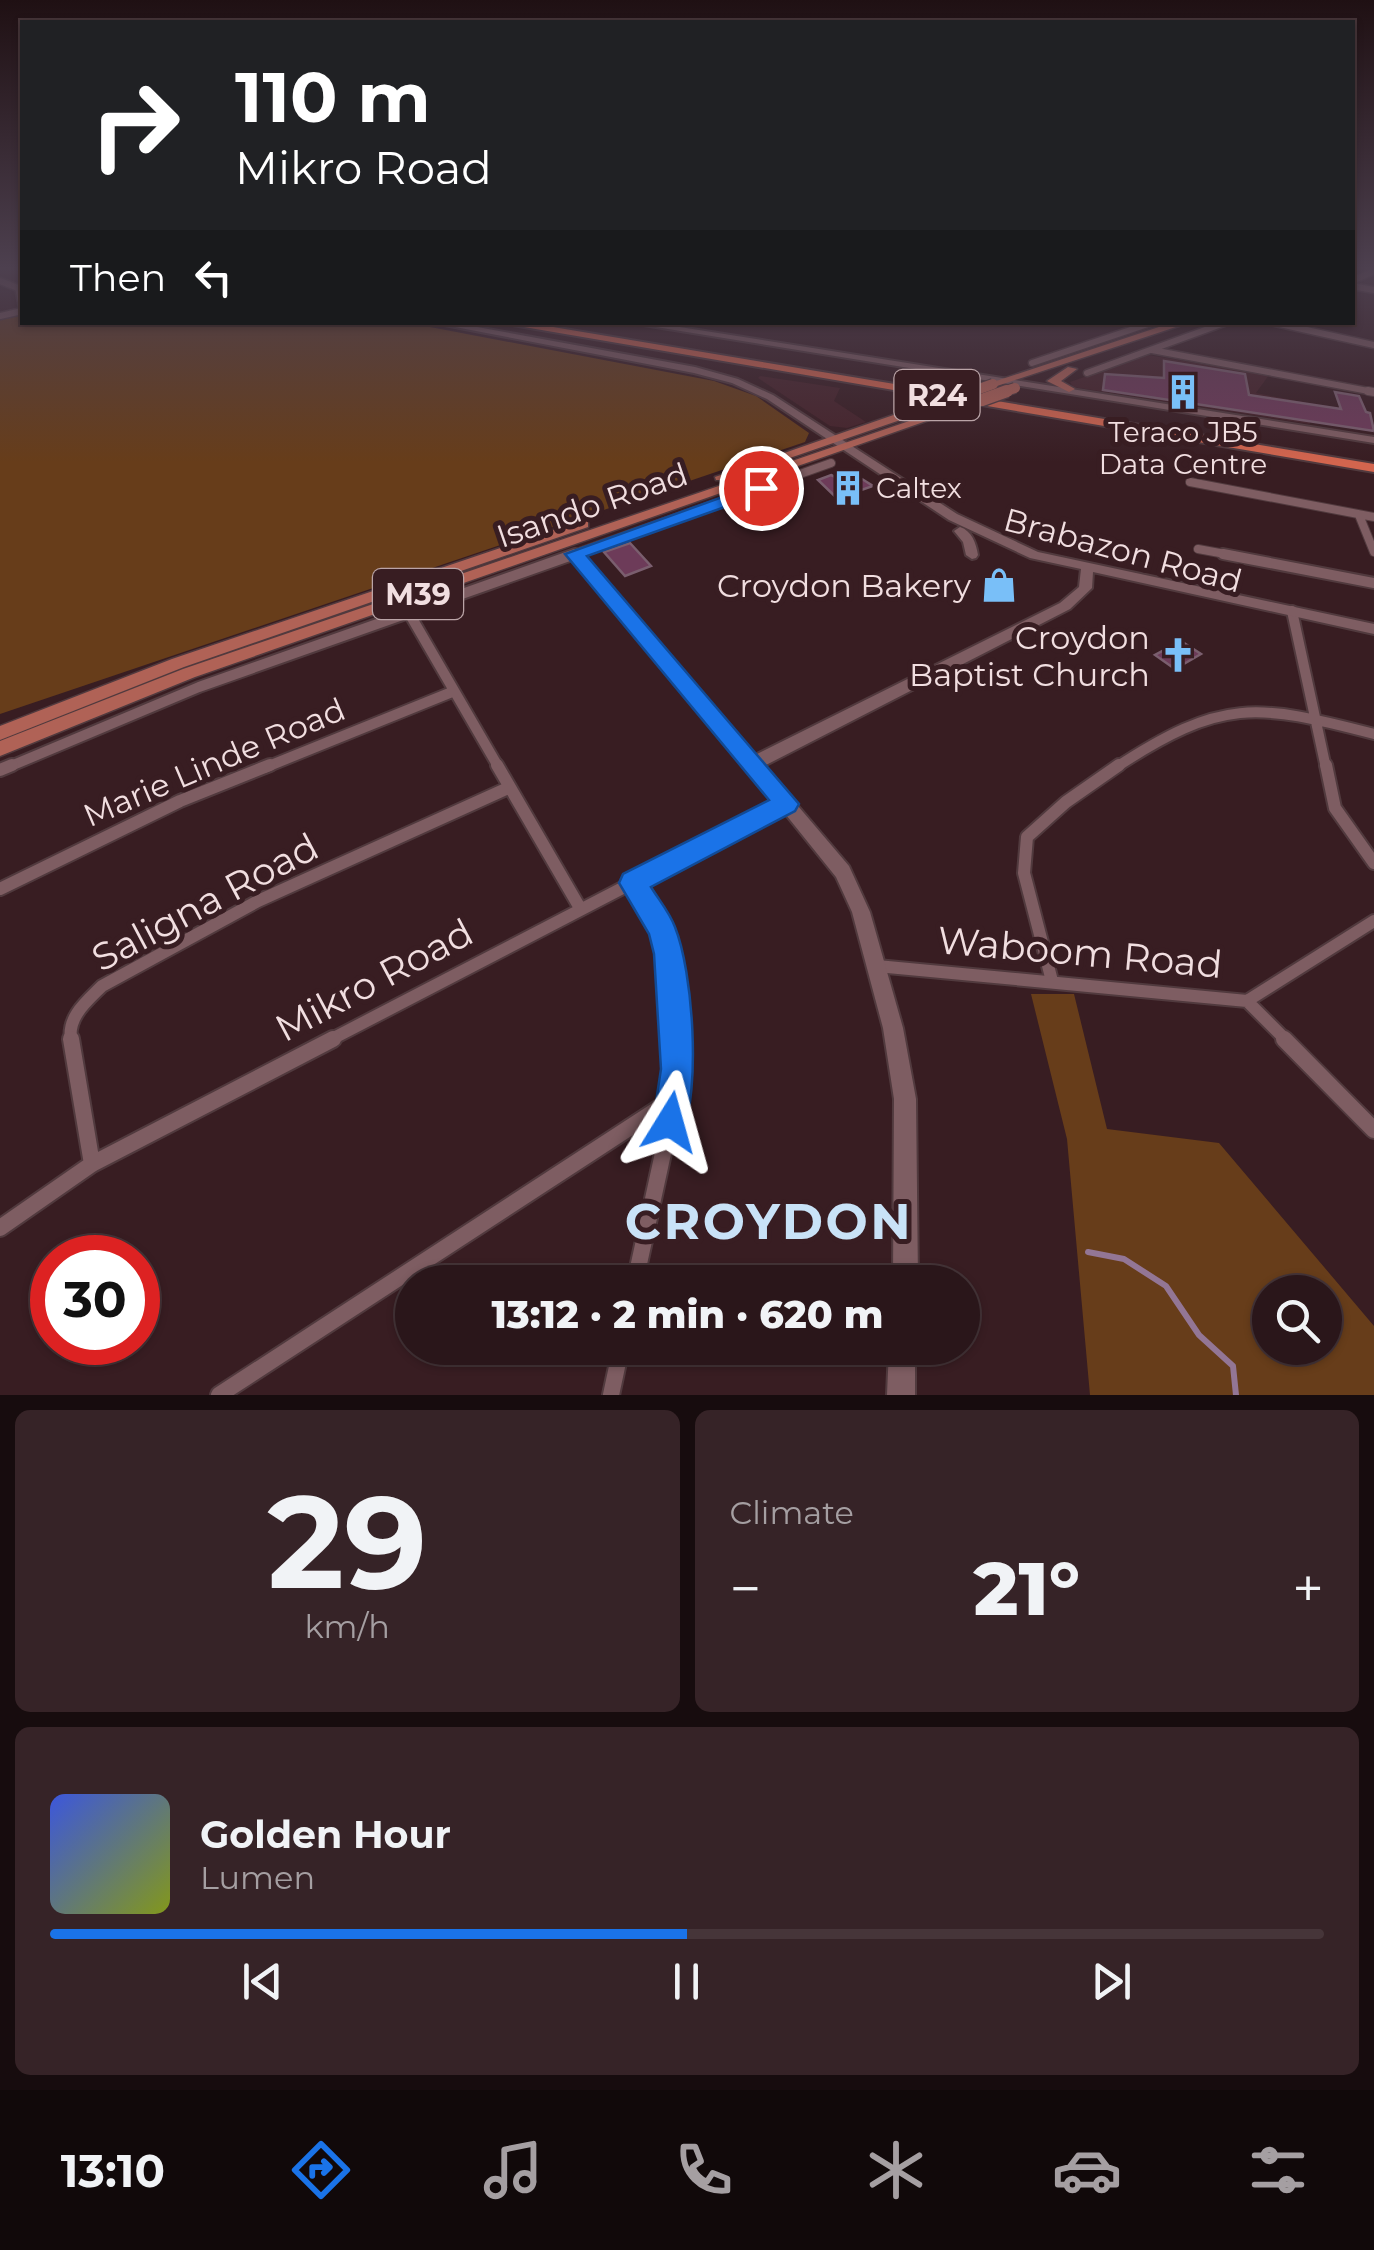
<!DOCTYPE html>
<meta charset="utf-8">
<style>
body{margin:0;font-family:Montserrat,sans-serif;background:#362327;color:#f1f3f6;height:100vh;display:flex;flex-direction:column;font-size:38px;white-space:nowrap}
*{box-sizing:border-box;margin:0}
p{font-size:32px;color:#a59fa2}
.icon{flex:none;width:55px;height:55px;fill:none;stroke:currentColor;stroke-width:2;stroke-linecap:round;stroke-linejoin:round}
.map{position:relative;height:1395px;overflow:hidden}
.drawer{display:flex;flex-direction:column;gap:15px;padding:15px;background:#170c0e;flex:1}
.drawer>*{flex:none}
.banner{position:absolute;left:20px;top:20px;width:1335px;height:305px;border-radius:0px;box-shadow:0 2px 8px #0004,0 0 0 2px #463539;background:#202124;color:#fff;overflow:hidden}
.buttons{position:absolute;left:1252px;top:1275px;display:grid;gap:20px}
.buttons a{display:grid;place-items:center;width:90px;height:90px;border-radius:50%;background:#2a161a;box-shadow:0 2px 8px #0004,0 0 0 2px #463539;font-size:50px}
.speed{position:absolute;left:30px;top:1235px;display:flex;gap:20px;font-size:50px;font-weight:700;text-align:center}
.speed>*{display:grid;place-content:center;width:130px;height:130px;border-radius:50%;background:#2a161a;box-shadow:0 2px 8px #0004,0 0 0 2px #463539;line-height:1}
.speed .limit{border:15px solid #d22;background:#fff;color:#111}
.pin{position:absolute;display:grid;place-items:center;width:85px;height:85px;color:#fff;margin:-42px;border:5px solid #fff;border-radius:50%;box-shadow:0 2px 10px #0007}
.me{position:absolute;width:110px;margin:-55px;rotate:8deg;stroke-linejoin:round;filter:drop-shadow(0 0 8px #0008)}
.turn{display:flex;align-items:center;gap:35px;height:210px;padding:0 50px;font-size:45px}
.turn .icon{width:130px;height:130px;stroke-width:2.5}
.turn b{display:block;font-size:70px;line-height:85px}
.then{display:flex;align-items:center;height:95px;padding:0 50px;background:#0003;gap:20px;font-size:38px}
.big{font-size:75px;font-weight:800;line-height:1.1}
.drawer .card{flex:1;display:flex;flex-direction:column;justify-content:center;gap:15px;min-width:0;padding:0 35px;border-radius:15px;background:#362327}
.drawer .dial{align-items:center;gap:0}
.dial b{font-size:130px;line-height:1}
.song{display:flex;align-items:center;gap:30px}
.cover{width:120px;height:120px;border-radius:15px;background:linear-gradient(135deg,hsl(230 70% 55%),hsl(70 70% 35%))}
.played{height:10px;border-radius:5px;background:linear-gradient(90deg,#1a73e8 50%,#463539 50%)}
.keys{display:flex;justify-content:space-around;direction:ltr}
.heat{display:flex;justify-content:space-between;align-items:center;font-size:55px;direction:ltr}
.drawer .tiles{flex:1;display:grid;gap:15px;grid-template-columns:1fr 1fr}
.card:last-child{grid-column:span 2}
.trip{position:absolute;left:395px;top:1265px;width:585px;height:100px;border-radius:50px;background:#2a161a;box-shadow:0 2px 8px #0004,0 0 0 2px #463539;font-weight:800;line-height:100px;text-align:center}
.tabs{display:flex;height:160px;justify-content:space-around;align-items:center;background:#11090a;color:#a59fa2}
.tabs .icon{width:70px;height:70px}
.tabs .on{color:#1a73e8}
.tabs b{font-size:45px;color:#f1f3f6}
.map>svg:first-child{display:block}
</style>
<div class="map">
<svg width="1374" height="1395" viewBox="0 0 1374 1395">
<rect width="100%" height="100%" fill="#381d22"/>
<path fill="#46232a" d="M1148,355L1269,375L1256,393L1303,402L1310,424L1073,387L1070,382Z
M760,376L840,388L834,401L866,422L847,428L830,426L758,378Z"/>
<path fill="#673d1a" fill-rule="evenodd" d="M22,315V322L409,323L714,381L756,396L809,433L805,442L0,714V320Z
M1031,994H1074L1107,1129L1219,1143L1374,1326V1395H1090L1067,1139ZM1270,1292H1325V1348H1270Z"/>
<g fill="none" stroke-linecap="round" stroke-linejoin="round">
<path stroke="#937695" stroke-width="6" d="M1088,1252L1124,1259L1166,1286L1199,1335L1233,1366L1236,1395"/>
</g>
<path fill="#6d3b59" stroke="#7a5e6e" stroke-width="2.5" d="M1164,361L1245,374L1249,395L1341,409L1335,392L1359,396L1366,412L1370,413L1374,431L1103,390L1105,374L1164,378Z
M831,475L848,483L862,479L873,486L847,495L854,500L843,504L818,480Z
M630,543L651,566L625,576L604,552Z
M1181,641L1201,654L1175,669L1155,655Z"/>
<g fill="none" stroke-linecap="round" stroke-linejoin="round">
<defs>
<path id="street-far4" d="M0,281L18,288L22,307
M1352,281L1374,271
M1352,286L1374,290
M0,316L22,311
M1271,322L1374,345
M1152,350L1374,392
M1032,363L1154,322
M1087,373L1227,322"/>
<path id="street-far3" d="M1368,391L1374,392
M1190,482L1374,517
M1359,515L1374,552
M1198,549L1236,556
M568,556L831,463"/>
<path id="street-far2" d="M575,554L753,764
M1223,554L1374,583
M1292,611L1326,768
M409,613L499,768
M6,768L199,687L575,554
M264,768L452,692
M1115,768C1222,698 1255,703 1374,734"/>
<path id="street-far1" d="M497,765L580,908
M1326,765L1335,808L1374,863
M0,770L12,765
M633,883L662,929L669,954L677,1041
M0,889L180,801L270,765
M877,966L1247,1001L1374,921
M1052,981L1024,873L1027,837L1066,802L1119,765
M1247,1001L1287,1041
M71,1041C67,1017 86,1002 102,986L258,901L508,788
M328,1041L786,803"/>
<path id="street" d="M71,1039L92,1164
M1284,1039L1374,1130
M0,1228L92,1164L333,1039
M635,1282L675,1098L677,1039
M219,1395L675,1098
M611,1395L621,1348"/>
<path id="secondary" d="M429,322H450L695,367L738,379L773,395L957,514L1038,552L1374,624V634L1093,572L1092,588L1070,609L764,766L849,866L870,912L903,1028L916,1099L918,1282H893L894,1099L883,1028L852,912L836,877L745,764L747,759L1060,603L1079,587L1081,569L1030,558L949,520L767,399L732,383L694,373Z
M625,322H648L1374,437V443Z
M960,527C972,531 976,543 978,555L976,558L972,559L966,555L963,542L954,531Z
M889,1348H915V1395H887Z"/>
<path id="primary" d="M1352,266H1359L1352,269Z
M1174,322H1191L997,386L987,384Z
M1068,367L1077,369L1061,381L1075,389L1069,392L1047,381Z
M962,403L972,405L195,677L0,756V741L183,669Z
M905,411L909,413V417L726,480H716L715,477Z
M583,520L588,521V527L184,667L0,740V726L172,659Z"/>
<path id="highway" d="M495,322H523L1374,464V472Z"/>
</defs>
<use href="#street-far4" stroke="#513a3e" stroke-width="9"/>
<use href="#street-far3" stroke="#513a3e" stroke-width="10"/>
<use href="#street-far2" stroke="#513a3e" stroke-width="14"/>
<use href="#street-far1" stroke="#513a3e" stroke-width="16"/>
<use href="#street" stroke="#513a3e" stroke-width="20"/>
<use href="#secondary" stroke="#513a3e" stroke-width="4"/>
<use href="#primary" stroke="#513a3e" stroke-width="3"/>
<use href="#highway" stroke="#513a3e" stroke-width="4"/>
<use href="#street-far4" stroke="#7e5d62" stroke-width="6"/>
<use href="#street-far3" stroke="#7e5d62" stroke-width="8"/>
<use href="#street-far2" stroke="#7e5d62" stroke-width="10"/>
<use href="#street-far1" stroke="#7e5d62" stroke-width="12"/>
<use href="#street" stroke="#7e5d62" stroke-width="16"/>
<use href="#secondary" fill="#7e5d62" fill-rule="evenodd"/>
<use href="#primary" fill="#b06256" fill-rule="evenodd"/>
<use href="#highway" fill="#d2654e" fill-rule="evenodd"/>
<defs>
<path id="rail" d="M1014,322L1019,324"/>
</defs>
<use href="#rail" stroke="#b8a3a6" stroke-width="5"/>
<use href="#rail" stroke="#381d22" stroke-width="2.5" stroke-dasharray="6" stroke-linecap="butt"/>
<defs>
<path id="primary-bridge-far1" d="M968,393L993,384
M1000,393L1015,388"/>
<path id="primary-bridge" d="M982,400L1007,391
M943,403L975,391"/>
</defs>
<use href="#primary-bridge-far1" stroke="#513a3e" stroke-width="12" stroke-linecap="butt"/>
<use href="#primary-bridge" stroke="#513a3e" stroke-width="15" stroke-linecap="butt"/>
<use href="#primary-bridge-far1" stroke="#b06256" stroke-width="10"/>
<use href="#primary-bridge" stroke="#b06256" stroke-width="12"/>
</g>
<linearGradient id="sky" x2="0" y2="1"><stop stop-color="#1f1013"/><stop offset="0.58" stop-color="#4d404f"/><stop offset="1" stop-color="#4d404f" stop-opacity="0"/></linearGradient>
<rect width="1374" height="462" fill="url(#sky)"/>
<path fill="#1a73e8" stroke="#114b97" stroke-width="2.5" d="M761,483L767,485V492L587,556L799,804L795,811L651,887C659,900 670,913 675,927C693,972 701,1089 682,1134L670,1139L658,1134L653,1122L661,1069L654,954L649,934L619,883L623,874L769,800L565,554Z"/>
<defs>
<symbol id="building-bare" viewBox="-9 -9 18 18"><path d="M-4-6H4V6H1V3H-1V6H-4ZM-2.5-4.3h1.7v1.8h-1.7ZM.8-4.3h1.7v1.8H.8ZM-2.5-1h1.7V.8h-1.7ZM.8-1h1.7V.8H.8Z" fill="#79bff8" stroke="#381d22" stroke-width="2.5" paint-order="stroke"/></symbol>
<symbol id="shop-bare" viewBox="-9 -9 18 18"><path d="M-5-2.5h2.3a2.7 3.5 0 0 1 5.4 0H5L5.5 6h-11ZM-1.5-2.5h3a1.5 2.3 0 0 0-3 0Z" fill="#79bff8" stroke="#381d22" stroke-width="2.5" paint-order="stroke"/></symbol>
<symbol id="church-bare" viewBox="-9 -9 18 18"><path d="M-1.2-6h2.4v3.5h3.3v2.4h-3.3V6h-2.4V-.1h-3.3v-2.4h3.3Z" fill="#79bff8" stroke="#381d22" stroke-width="2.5" paint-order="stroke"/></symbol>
</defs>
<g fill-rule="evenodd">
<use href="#building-bare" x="1158" y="367" width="50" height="50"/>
<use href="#building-bare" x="823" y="463" width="50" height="50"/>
<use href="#shop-bare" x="974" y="560" width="50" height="50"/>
<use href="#church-bare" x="1153" y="630" width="50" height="50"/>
</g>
<g text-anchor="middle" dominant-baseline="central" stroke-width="10" stroke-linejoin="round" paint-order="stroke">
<g font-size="28" fill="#f1dee0" stroke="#381d22">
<text x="1183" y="432">Teraco JB5<tspan x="1183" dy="32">Data Centre</tspan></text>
<text x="876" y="488" text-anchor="start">Caltex</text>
</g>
<g fill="#381d22" stroke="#baa4a7" stroke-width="2.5">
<rect x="894.5" y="370" width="85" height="50" rx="8"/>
<rect x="373" y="569" width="90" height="50" rx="8"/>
</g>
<g font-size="30" font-weight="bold" fill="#f1dee0">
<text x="937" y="395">R24</text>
<text x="418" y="594">M39</text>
</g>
<g font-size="32" fill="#f1dee0" stroke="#381d22">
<text transform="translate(592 505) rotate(-19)">Isando Road</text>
<text transform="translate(1123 550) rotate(15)">Brabazon Road</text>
<text transform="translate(214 762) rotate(-23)">Marie Linde Road</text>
</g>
<g font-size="32" fill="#f1dee0" stroke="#381d22" text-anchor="end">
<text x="971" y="585">Croydon Bakery</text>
<text x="1150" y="637">Croydon<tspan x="1150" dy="37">Baptist Church</tspan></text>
</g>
<g font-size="38" fill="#f1dee0" stroke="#381d22">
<text transform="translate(205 902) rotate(-28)">Saligna Road</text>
<text transform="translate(1080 952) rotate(5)">Waboom Road</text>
<text transform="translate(374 980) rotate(-28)">Mikro Road</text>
</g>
<g font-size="50" font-weight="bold" letter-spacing="2.5" fill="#c9e2f7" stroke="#381d22">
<text x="769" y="1221">CROYDON</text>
</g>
</g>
</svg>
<div class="buttons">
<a><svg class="icon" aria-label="search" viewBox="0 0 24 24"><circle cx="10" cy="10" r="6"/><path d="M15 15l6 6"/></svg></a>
</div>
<div class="speed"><div class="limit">30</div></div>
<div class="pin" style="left:761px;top:488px;background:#d93025"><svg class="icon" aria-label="arrive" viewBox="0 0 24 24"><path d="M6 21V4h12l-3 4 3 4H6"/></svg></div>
<svg class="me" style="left:670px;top:1122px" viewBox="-20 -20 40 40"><path d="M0-17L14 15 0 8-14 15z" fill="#1a73e8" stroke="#fff" stroke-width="4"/></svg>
<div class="trip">13:12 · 2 min · 620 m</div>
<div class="banner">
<div class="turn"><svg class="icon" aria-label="right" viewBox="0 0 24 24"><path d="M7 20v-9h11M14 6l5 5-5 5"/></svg><div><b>110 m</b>Mikro Road</div></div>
<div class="then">Then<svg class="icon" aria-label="left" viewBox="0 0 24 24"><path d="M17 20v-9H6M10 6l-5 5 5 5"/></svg></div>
</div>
</div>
<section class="drawer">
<div class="tiles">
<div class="card dial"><b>29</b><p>km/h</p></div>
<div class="card"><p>Climate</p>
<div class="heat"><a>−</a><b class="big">21°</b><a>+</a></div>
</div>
<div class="card">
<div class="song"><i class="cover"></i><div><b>Golden Hour</b><p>Lumen</p></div></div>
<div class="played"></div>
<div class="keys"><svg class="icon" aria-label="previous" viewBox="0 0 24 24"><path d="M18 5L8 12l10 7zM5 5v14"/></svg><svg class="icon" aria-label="pause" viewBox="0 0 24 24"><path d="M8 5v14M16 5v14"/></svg><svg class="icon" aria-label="next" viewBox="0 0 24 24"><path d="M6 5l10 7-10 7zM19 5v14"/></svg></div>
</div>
</div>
</section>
<nav class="tabs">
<b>13:10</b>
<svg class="icon on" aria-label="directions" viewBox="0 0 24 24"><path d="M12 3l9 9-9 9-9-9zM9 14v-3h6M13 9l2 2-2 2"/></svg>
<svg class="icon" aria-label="music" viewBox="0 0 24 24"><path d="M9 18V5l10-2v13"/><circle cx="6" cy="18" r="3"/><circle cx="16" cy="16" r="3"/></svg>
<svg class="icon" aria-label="phone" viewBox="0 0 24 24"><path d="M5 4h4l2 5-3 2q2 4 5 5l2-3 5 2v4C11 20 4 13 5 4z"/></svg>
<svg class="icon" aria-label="climate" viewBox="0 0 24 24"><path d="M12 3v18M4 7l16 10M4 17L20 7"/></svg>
<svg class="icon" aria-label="car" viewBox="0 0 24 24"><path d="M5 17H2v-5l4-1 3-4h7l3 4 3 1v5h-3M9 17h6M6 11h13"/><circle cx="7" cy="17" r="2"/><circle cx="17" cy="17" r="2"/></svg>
<svg class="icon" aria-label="filters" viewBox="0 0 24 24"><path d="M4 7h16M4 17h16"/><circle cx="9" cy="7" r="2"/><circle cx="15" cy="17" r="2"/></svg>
</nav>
